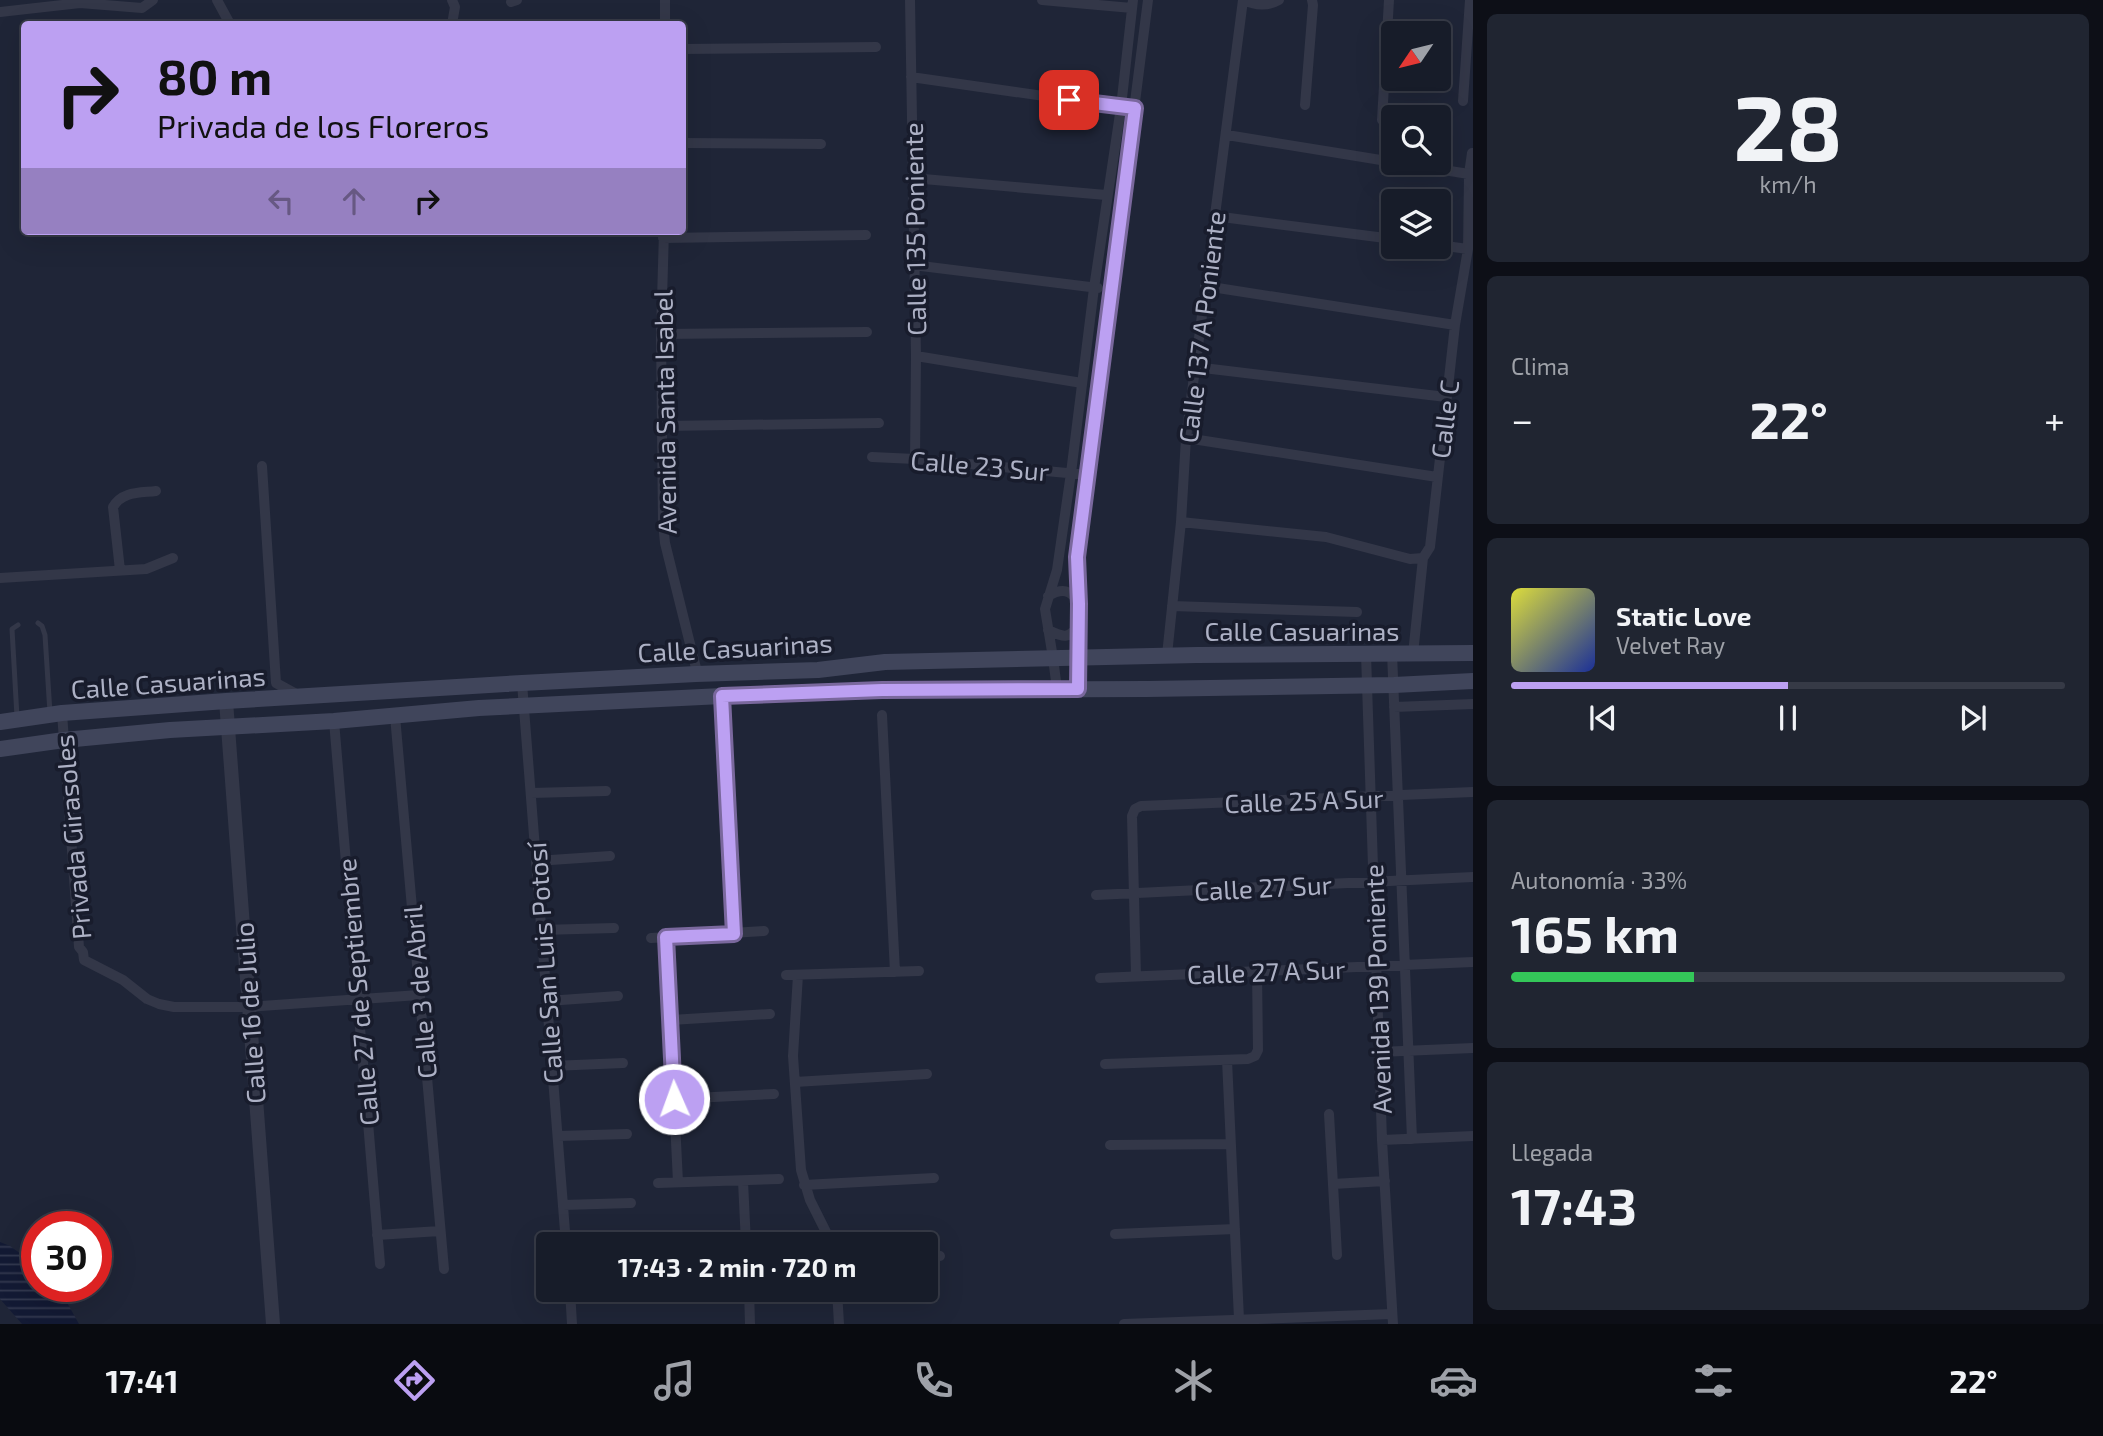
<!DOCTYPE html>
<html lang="es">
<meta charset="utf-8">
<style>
body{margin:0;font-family:"Exo 2",sans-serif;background:#202531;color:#f1f3f6;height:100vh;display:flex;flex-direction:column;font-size:26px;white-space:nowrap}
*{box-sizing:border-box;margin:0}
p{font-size:23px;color:#9ea1a8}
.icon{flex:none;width:38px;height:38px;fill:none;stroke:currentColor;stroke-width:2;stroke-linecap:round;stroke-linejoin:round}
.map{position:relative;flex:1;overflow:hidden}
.details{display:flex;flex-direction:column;gap:14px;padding:14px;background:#0d0f17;width:630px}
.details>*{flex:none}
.hud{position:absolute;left:21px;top:21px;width:665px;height:214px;border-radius:7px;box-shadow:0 7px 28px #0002,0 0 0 2px #363a46;background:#bca0f2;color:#111;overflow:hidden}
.needle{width:46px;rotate:235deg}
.buttons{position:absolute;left:1381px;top:21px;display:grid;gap:14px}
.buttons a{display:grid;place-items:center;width:70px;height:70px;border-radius:7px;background:#171c29;box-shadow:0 7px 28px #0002,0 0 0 2px #363a46;font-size:35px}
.speed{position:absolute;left:21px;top:1211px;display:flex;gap:14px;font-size:35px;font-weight:700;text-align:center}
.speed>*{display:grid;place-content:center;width:91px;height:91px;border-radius:50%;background:#171c29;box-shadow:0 7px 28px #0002,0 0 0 2px #363a46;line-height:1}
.speed .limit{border:10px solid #d22;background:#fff;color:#111}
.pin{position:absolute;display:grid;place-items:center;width:60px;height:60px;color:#fff;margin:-30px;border-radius:14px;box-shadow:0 4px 10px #0006}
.me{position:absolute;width:77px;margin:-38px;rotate:358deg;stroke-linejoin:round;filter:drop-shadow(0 0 5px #0008)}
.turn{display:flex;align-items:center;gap:24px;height:147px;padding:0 21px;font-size:32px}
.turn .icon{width:91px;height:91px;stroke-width:2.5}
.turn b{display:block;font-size:49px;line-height:60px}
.lanes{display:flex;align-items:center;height:66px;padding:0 21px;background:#0003;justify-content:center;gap:35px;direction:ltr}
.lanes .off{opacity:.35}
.big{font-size:52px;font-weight:700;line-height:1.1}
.details .widget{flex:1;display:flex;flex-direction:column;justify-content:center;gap:10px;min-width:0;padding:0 24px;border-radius:10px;background:#202531}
.details .dial{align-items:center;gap:0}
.dial b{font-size:91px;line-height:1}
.song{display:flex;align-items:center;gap:21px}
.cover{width:84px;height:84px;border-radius:10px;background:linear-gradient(135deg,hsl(60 70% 55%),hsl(230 70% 35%))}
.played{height:7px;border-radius:4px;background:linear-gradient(90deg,#bca0f2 50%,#363a46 50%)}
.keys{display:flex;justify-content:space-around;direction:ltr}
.heat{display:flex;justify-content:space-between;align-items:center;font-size:38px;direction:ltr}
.charge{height:10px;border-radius:5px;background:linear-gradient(90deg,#34c759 33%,#363a46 0)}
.trip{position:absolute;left:536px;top:1232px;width:402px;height:70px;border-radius:7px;background:#171c29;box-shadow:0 7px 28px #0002,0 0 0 2px #363a46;font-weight:700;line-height:70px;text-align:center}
.tabs{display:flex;height:112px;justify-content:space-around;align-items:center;background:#090b10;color:#9ea1a8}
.tabs .icon{width:49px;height:49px}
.tabs .on{color:#bca0f2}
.tabs b{font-size:32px;color:#f1f3f6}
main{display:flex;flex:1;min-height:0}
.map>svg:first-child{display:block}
</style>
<main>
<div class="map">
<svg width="1473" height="1324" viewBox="0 0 1473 1324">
<defs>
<pattern id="water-rules" width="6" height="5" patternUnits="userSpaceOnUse" patternTransform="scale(1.75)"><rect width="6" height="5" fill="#131a34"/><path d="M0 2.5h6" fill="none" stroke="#333950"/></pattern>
</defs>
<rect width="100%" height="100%" fill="#1f2537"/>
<path fill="url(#water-rules)" d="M0,1242L10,1246L35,1264L37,1267V1286H54L65,1299L79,1324H22L0,1299Z"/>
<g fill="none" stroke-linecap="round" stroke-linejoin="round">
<path stroke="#333748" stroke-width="5" d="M38,623L42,626L45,635L50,713
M17,717L12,629L18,625"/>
<path stroke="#333748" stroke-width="10" d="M217,0L230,24
M665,0V24
M910,0L916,356L915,459
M1042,0L1132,8
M1243,0C1256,5 1267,7 1279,0
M511,2L517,0
M0,12L80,3L142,8L153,0
M452,24L455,7L452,0
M682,49L876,47
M911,77L1127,108
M1463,101L1470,0
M1305,105L1313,5L1312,0
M1382,120L1389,0
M1227,135L1393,162
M682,143L821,144
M1399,163L1469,174
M912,178L1106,195
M1214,216L1393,239
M664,231L661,334L663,523L665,543L696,668V674
M663,238L866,235
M1438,245L1468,249
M913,265L1098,288
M1205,286L1455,325
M661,334L867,332
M916,356L1082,383
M1195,367L1446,397
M664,426L879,423
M1186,438L1437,477
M872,457L915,459L1078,474
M262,466L276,683L298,695
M1181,522L1326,537L1410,559L1423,558
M120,570L113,507C122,491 140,493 156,491
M0,578L146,569L173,558
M1048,596C1062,588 1071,589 1079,604
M1172,606L1357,612
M1048,630C1063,637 1068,640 1079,625
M1392,653L1412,1139
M1366,654L1382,1140L1393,1324
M1413,654L1423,558L1430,547L1455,325L1468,249L1469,174L1472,153
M1167,655L1181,522L1186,438L1243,0
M522,683L566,1244
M1057,689L1053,658L1045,609L1057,570L1071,473L1094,288L1121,107L1133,0
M1078,689L1079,615L1077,557L1148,0
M722,696L734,934
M1394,707L1473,704
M62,713L79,947L83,952L84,960L123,980L147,999L159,1004L174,1007H248L419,995
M882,715L895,972
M395,716L444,1269
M334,721L380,1264
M531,793L606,791
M536,861L610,856
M1096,895L1473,877
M541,930L614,928
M651,938L764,931
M666,938L678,1182
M786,975L919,971
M798,975L793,1056L801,1170L810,1200L832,1244
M1136,976L1132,816L1135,809L1141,806L1473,792
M1100,978L1473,962
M547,1001L618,996
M671,1020L770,1014
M1379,1052L1473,1048
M1227,1060L1239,1319
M1105,1064L1248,1059L1255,1056L1258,1050L1257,971
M552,1066L623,1063
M795,1082L927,1074
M674,1099L774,1094
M1329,1114L1337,1255
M558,1136L627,1134
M1382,1140L1473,1136
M1110,1145L1231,1144
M743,1181L746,1244
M658,1183L779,1179
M1333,1184L1385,1181
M804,1185L934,1178
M563,1205L631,1203
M1115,1234L1235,1229
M377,1235L440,1231
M926,1257L940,1256
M570,1290L572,1324
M749,1290L750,1324
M837,1290L839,1324
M1124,1324L1392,1314"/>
<path stroke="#333748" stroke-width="14" d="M226,701L273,1324"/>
<path stroke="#40455b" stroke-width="16" d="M0,722L62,713L226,701L522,683L696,674L818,670L885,662L1197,655L1473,653
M0,749L64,740L170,730L334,721L479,708L722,696L882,690L1147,689L1394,685L1473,681"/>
</g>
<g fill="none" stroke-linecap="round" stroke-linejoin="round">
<defs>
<path id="route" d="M674,1099L666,937L734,934L722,696L882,690L1078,689L1079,604L1077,557L1135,108L1069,100"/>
</defs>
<use href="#route" stroke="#7a689d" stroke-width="18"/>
<use href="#route" stroke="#bca0f2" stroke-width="12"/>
</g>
<g text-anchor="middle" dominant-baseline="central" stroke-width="7" stroke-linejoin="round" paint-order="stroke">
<g font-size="26" fill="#adb1c5" stroke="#181c2c">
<text transform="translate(914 229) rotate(-91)">Calle 135 Poniente</text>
<text transform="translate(1201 327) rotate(-83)">Calle 137 A Poniente</text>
<text transform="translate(664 412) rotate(-91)">Avenida Santa Isabel</text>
<text transform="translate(1444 419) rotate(-83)">Calle C</text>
<text transform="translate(980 465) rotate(5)">Calle 23 Sur</text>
<text x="1302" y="630">Calle Casuarinas</text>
<text transform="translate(735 647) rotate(-3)">Calle Casuarinas</text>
<text transform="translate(168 682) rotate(-4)">Calle Casuarinas</text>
<text transform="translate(1304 800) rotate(-2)">Calle 25 A Sur</text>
<text transform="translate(72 837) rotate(-95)">Privada Girasoles</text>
<text transform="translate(1263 887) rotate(-3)">Calle 27 Sur</text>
<text transform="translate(544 963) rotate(-94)">Calle San Luis Potosí</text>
<text transform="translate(1266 971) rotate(-2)">Calle 27 A Sur</text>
<text transform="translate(1377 989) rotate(-92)">Avenida 139 Poniente</text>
<text transform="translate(357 992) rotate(-95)">Calle 27 de Septiembre</text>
<text transform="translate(419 992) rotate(-95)">Calle 3 de Abril</text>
<text transform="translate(249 1013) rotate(-94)">Calle 16 de Julio</text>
</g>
</g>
</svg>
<div class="buttons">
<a><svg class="needle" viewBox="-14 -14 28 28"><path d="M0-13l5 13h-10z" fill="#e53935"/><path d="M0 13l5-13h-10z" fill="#9ea1a8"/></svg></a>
<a><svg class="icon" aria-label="search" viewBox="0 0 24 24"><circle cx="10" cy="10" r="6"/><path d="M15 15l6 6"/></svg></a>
<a><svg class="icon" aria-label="layers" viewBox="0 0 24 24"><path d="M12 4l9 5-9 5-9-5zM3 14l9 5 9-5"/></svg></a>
</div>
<div class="speed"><div class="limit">30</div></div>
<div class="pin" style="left:1069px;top:100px;background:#d93025"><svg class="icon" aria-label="arrive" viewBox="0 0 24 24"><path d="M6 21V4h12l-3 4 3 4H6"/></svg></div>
<svg class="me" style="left:674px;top:1099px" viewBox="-20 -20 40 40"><circle r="17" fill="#bca0f2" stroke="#fff" stroke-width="3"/><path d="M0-11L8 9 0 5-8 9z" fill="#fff"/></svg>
<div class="trip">17:43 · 2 min · 720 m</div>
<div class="hud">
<div class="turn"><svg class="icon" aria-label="right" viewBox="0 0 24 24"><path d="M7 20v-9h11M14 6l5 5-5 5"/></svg><div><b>80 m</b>Privada de los Floreros</div></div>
<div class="lanes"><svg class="icon off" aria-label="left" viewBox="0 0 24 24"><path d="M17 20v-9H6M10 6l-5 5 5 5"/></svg><svg class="icon off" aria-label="ahead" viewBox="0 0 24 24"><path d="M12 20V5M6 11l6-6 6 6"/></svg><svg class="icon" aria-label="right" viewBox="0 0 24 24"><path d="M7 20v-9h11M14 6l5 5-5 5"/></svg></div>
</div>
</div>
<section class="details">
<div class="widget dial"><b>28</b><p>km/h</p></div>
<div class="widget"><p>Clima</p>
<div class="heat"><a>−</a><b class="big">22°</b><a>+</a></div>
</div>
<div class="widget">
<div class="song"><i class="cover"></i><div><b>Static Love</b><p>Velvet Ray</p></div></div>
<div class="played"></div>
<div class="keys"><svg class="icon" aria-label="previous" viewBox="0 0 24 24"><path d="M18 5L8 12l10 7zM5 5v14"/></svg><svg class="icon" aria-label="pause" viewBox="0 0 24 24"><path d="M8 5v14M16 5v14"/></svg><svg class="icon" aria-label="next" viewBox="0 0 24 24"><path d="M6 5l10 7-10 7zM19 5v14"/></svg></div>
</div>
<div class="widget"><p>Autonomía · 33%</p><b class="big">165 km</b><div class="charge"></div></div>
<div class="widget"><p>Llegada</p><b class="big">17:43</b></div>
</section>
</main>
<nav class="tabs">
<b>17:41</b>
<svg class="icon on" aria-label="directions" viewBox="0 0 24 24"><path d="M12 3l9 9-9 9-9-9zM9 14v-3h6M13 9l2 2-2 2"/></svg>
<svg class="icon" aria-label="music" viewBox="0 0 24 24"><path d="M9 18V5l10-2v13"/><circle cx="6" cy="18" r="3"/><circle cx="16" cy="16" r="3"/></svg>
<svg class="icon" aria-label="phone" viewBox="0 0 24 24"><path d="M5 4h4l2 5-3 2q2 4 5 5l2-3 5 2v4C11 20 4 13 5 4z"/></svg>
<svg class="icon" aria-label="climate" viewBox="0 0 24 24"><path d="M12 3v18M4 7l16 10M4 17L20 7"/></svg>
<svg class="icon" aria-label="car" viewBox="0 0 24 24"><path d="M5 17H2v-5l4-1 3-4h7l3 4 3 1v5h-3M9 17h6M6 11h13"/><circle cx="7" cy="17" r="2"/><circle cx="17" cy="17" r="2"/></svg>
<svg class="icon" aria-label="filters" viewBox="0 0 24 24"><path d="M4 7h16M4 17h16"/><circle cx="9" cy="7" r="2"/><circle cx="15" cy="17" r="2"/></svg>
<b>22°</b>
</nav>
